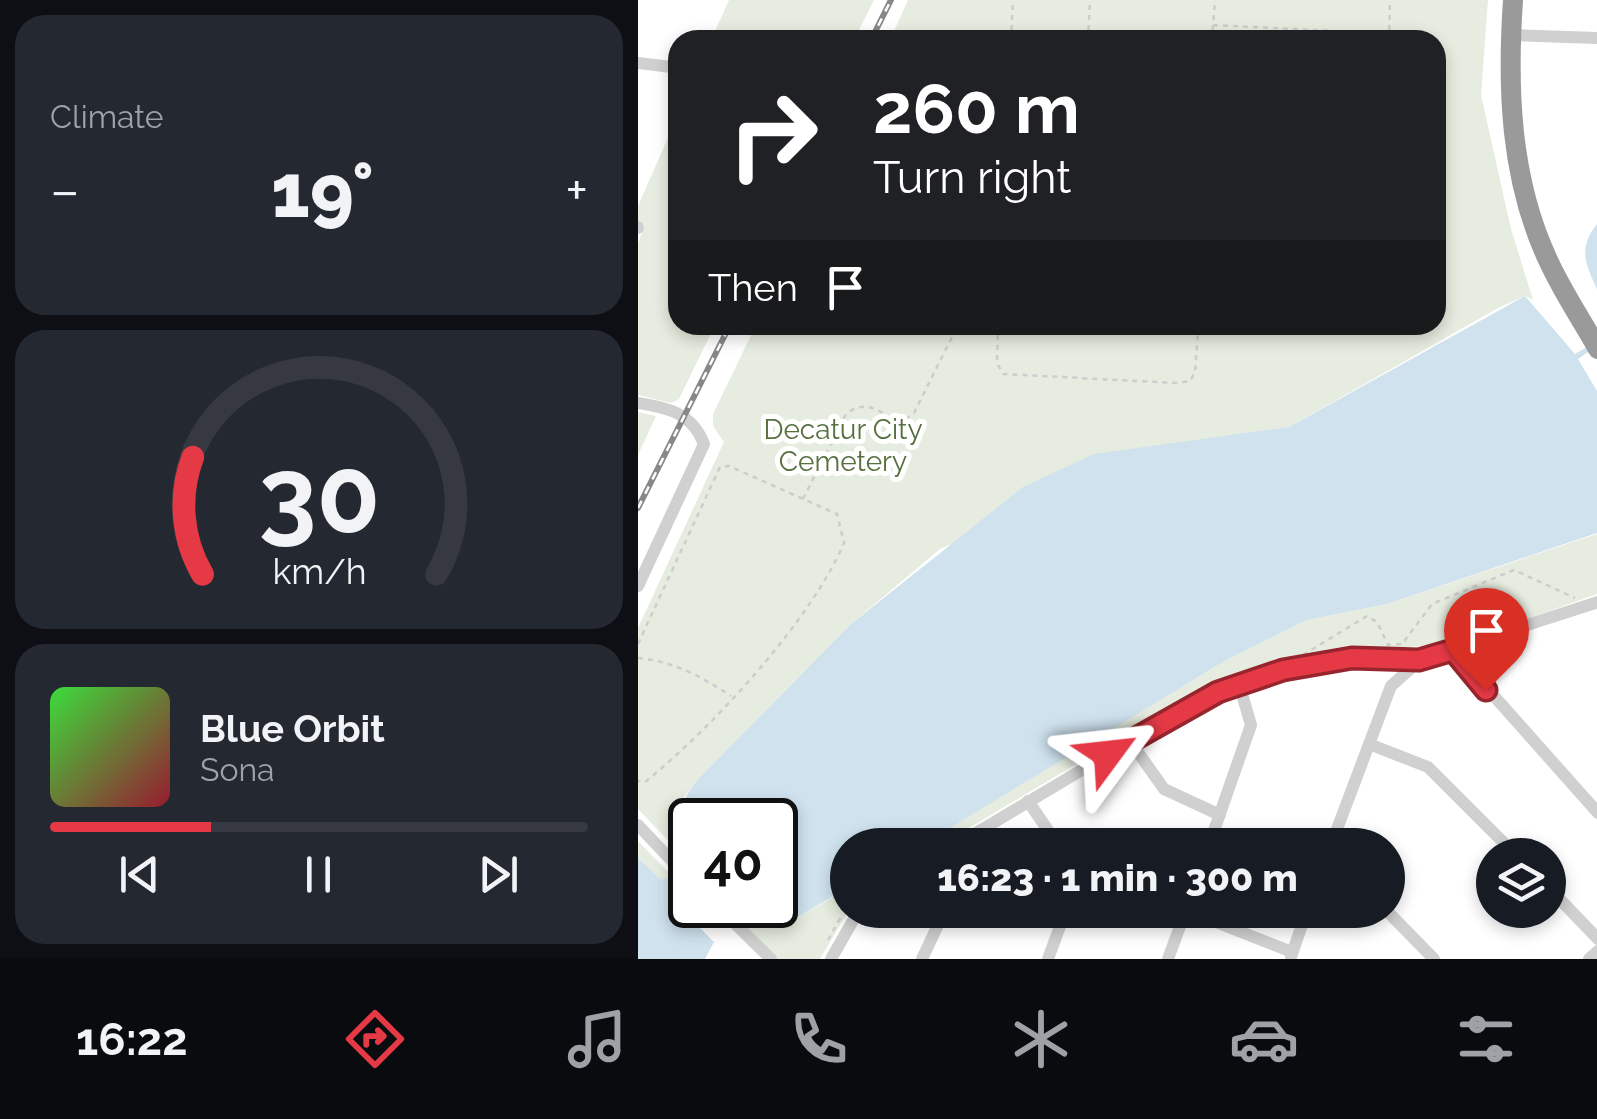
<!DOCTYPE html>
<meta charset="utf-8">
<style>
body{margin:0;font-family:Raleway,sans-serif;background:#242831;color:#f1f3f6;height:100vh;display:flex;flex-direction:column;font-size:38px;white-space:nowrap}
*{box-sizing:border-box;margin:0}
p{font-size:32px;color:#9ea1a6}
.icon{flex:none;width:55px;height:55px;fill:none;stroke:currentColor;stroke-width:2;stroke-linecap:round;stroke-linejoin:round}
.map{position:relative;flex:1;overflow:hidden}
.sheet{display:flex;flex-direction:column;gap:15px;padding:15px;background:#0d0f14;width:638px}
.sheet>*{flex:none}
.top-card{position:absolute;left:30px;top:30px;width:778px;height:305px;border-radius:30px;box-shadow:0 5px 15px #0003;background:#202124;color:#fff;overflow:hidden}
.fabs{position:absolute;left:838px;top:838px;display:grid;gap:20px}
.fabs a{display:grid;place-items:center;width:90px;height:90px;border-radius:50%;background:#171b24;box-shadow:0 5px 15px #0003;font-size:50px}
.speed{position:absolute;left:30px;top:798px;display:flex;gap:20px;font-size:50px;font-weight:700;text-align:center}
.speed>*{display:grid;place-content:center;width:130px;height:130px;border-radius:50%;background:#171b24;box-shadow:0 5px 15px #0003;line-height:1}
.speed .limit{border:5px solid #111;border-radius:15px;background:#fff;color:#111}
.pin{position:absolute;display:grid;place-items:center;width:85px;height:85px;color:#fff;margin:-102px -42px;border-radius:50% 50% 50% 0;rotate:-45deg;box-shadow:0 0 10px #0007}
.pin .icon{rotate:45deg}
.me{position:absolute;width:110px;margin:-55px;rotate:60deg;stroke-linejoin:round;filter:drop-shadow(0 0 8px #0008)}
.turn{display:flex;align-items:center;gap:35px;height:210px;padding:0 40px;font-size:45px}
.turn .icon{width:130px;height:130px;stroke-width:2.5}
.turn b{display:block;font-size:70px;line-height:85px}
.then{display:flex;align-items:center;height:95px;padding:0 40px;background:#0003;gap:20px;font-size:38px}
.big{font-size:75px;font-weight:800;line-height:1.1}
.sheet .card{flex:1;display:flex;flex-direction:column;justify-content:center;gap:15px;min-width:0;padding:0 35px;border-radius:30px;background:#242831}
.sheet .dial{align-items:center;gap:0}
.dial svg{height:260px;overflow:visible;fill:none;stroke:#363941;stroke-width:7;stroke-linecap:round;text-anchor:middle}
.dial text{fill:#f1f3f6;stroke:none}
.song{display:flex;align-items:center;gap:30px}
.cover{width:120px;height:120px;border-radius:15px;background:linear-gradient(135deg,hsl(120 70% 55%),hsl(350 70% 35%))}
.played{height:10px;border-radius:5px;background:linear-gradient(90deg,#e63946 30%,#363941 30%)}
.keys{display:flex;justify-content:space-around;direction:ltr}
.heat{display:flex;justify-content:space-between;align-items:center;font-size:55px;direction:ltr}
.trip{position:absolute;left:192px;top:828px;width:575px;height:100px;border-radius:50px;background:#171b24;box-shadow:0 5px 15px #0003;font-weight:800;line-height:100px;text-align:center}
.tabs{display:flex;height:160px;justify-content:space-around;align-items:center;background:#090b0e;color:#9ea1a6}
.tabs .icon{width:70px;height:70px}
.tabs .current{color:#e63946}
.tabs b{font-size:45px;color:#f1f3f6}
main{display:flex;flex:1;min-height:0}
.map>svg:first-child{display:block}
</style>
<main>
<section class="sheet">
<div class="card"><p>Climate</p>
<div class="heat"><a>−</a><b class="big">19°</b><a>+</a></div>
</div>
<div class="card dial"><svg viewBox="0 0 100 80">
<path d="M14 69A42 42 0 1 1 86 69"/>
<path d="M14 69A42 42 0 0 1 11 33" stroke="#e63946"/>
<text x="50" y="56" font-size="32" font-weight="700">30</text>
<text x="50" y="72" font-size="11">km/h</text>
</svg></div>
<div class="card">
<div class="song"><i class="cover"></i><div><b>Blue Orbit</b><p>Sona</p></div></div>
<div class="played"></div>
<div class="keys"><svg class="icon" aria-label="previous" viewBox="0 0 24 24"><path d="M18 5L8 12l10 7zM5 5v14"/></svg><svg class="icon" aria-label="pause" viewBox="0 0 24 24"><path d="M8 5v14M16 5v14"/></svg><svg class="icon" aria-label="next" viewBox="0 0 24 24"><path d="M6 5l10 7-10 7zM19 5v14"/></svg></div>
</div>
</section>
<div class="map">
<svg width="960" height="959" viewBox="0 0 960 959">
<rect width="100%" height="100%" fill="#fff"/>
<path fill="#e6ecdf" d="M91,0H236L216,40H73Z
M270,0H850L843,95L873,229L895,300L887,296L860,308L651,427L560,442L302,549L213,624L61,778L42,802L39,832L47,858L0,809V628L86,442L75,426V414L118,325H798V40H252Z
M40,115V325H77L41,399L33,403L0,395V243L7,225L0,221V206Z
M0,412L18,416L0,455Z
M959,534V594L850,633L806,643L661,660L594,678L526,712L302,845H281L588,660L669,620L749,604Z
M0,841L34,876L23,881L0,858Z
M210,888L211,910L182,959H139L86,905H99L119,926L142,928Z"/>
<path fill="#cfe2ee" d="M959,224V289C947,263 940,248 959,224Z
M887,296L937,354L959,341V346L940,359L959,391V533L749,604L669,620L588,660L284,845H210V887L142,928L118,926L100,905H138V820H52L51,917L76,942L67,959H0V858L23,880L34,876L48,853C34,822 40,804 61,778L213,624L385,487L456,454L651,427Z"/>
<g fill="none" stroke-linecap="round" stroke-linejoin="round">
<path stroke="#cdcdcd" stroke-width="2.5" stroke-dasharray="5 5" stroke-linecap="butt" d="M575,25L751,34
M373,40L375,0
M450,40L452,0
M574,40L577,0
M751,40L752,0
M360,325L359,363L365,374L538,383L552,381L557,372L560,333
M543,325L560,333L580,325
M165,499L208,414C231,396 242,416 265,421L276,413L320,325
M0,644L82,467L91,466L199,514L206,543C172,622 74,728 7,782L0,781
M665,655L729,616L739,622L750,645L764,644L794,604L876,570L937,598
M0,658C35,661 64,677 93,696
M543,700L572,685
M297,845L312,835
M190,940L203,917"/>
<path stroke="#d0d0d0" stroke-width="12" d="M873,35L960,38
M0,63L33,67
M0,227V228
M0,403C31,408 54,413 66,444L0,586
M815,650L960,813
M492,741L526,789L582,815
M731,744L790,767L878,855
M390,801L420,845
M0,825L52,880
M318,845L519,725L601,684L691,660H781L960,602
M571,845L613,725L601,684
M693,845L753,686L781,661
M910,887L960,939
M78,905L133,959
M547,910L654,952
M748,910L796,959
M653,957L669,910
M193,959L221,910
M284,959L307,910
M410,959L428,910
M530,959L548,910
M951,959L960,951"/>
<path stroke="#9a9a9a" stroke-width="20" d="M875,0C869,88 872,179 910,260C924,291 943,319 960,349"/>
<defs>
<path id="rail" d="M233,40L253,0
M0,508L92,325"/>
</defs>
<use href="#rail" stroke="#888" stroke-width="6"/>
<use href="#rail" stroke="#fff" stroke-width="2.5" stroke-dasharray="8" stroke-linecap="butt"/>
</g>
<g fill="none" stroke-linecap="round" stroke-linejoin="round">
<defs>
<path id="route" d="M470,754L580,692L645,670L714,658L781,660L815,650L848,690"/>
</defs>
<use href="#route" stroke="#96252e" stroke-width="25"/>
<use href="#route" stroke="#e63946" stroke-width="18"/>
</g>
<g text-anchor="middle" dominant-baseline="central" stroke-width="10" stroke-linejoin="round" paint-order="stroke">
<g font-size="28" fill="#56703f" stroke="#fff">
<text x="205" y="429">Decatur City<tspan x="205" dy="32">Cemetery</tspan></text>
</g>
</g>
</svg>
<div class="fabs">
<a><svg class="icon" aria-label="layers" viewBox="0 0 24 24"><path d="M12 4l9 5-9 5-9-5zM3 14l9 5 9-5"/></svg></a>
</div>
<div class="speed"><div class="limit">40</div></div>
<div class="pin" style="left:848px;top:690px;background:#d93025"><svg class="icon" aria-label="arrive" viewBox="0 0 24 24"><path d="M6 21V4h12l-3 4 3 4H6"/></svg></div>
<svg class="me" style="left:470px;top:754px" viewBox="-20 -20 40 40"><path d="M0-17L14 15 0 8-14 15z" fill="#e63946" stroke="#fff" stroke-width="4"/></svg>
<div class="trip">16:23 · 1 min · 300 m</div>
<div class="top-card">
<div class="turn"><svg class="icon" aria-label="right" viewBox="0 0 24 24"><path d="M7 20v-9h11M14 6l5 5-5 5"/></svg><div><b>260 m</b>Turn right</div></div>
<div class="then">Then<svg class="icon" aria-label="arrive" viewBox="0 0 24 24"><path d="M6 21V4h12l-3 4 3 4H6"/></svg></div>
</div>
</div>
</main>
<nav class="tabs">
<b>16:22</b>
<svg class="icon current" aria-label="directions" viewBox="0 0 24 24"><path d="M12 3l9 9-9 9-9-9zM9 14v-3h6M13 9l2 2-2 2"/></svg>
<svg class="icon" aria-label="music" viewBox="0 0 24 24"><path d="M9 18V5l10-2v13"/><circle cx="6" cy="18" r="3"/><circle cx="16" cy="16" r="3"/></svg>
<svg class="icon" aria-label="phone" viewBox="0 0 24 24"><path d="M5 4h4l2 5-3 2q2 4 5 5l2-3 5 2v4C11 20 4 13 5 4z"/></svg>
<svg class="icon" aria-label="climate" viewBox="0 0 24 24"><path d="M12 3v18M4 7l16 10M4 17L20 7"/></svg>
<svg class="icon" aria-label="car" viewBox="0 0 24 24"><path d="M5 17H2v-5l4-1 3-4h7l3 4 3 1v5h-3M9 17h6M6 11h13"/><circle cx="7" cy="17" r="2"/><circle cx="17" cy="17" r="2"/></svg>
<svg class="icon" aria-label="filters" viewBox="0 0 24 24"><path d="M4 7h16M4 17h16"/><circle cx="9" cy="7" r="2"/><circle cx="15" cy="17" r="2"/></svg>
</nav>
